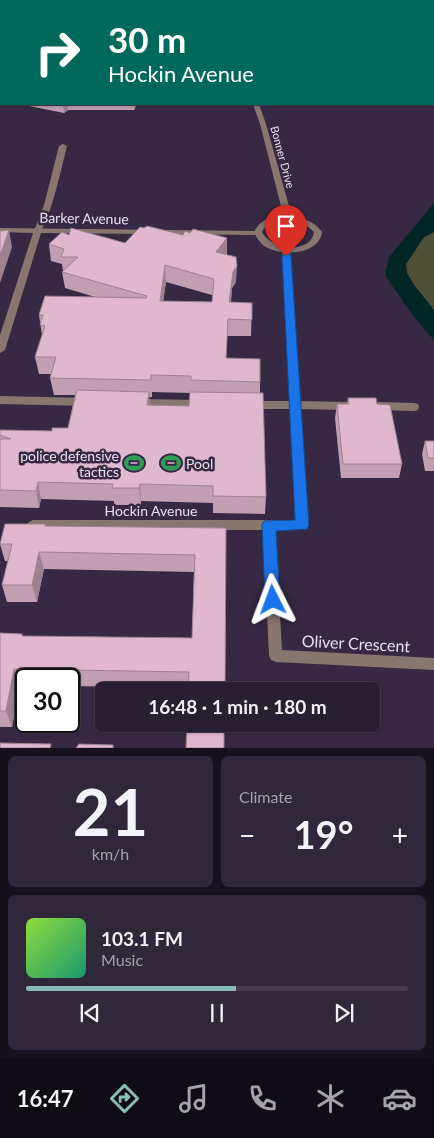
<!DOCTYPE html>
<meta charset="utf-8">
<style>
body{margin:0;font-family:Lato,sans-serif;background:#31273a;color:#f1f3f6;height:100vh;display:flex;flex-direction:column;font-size:19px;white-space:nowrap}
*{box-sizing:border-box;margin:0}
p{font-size:16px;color:#a5a2ac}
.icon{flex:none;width:28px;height:28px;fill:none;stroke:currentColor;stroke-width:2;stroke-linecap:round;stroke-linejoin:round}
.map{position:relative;height:748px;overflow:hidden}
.panel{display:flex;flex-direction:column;gap:8px;padding:8px;background:#17111c;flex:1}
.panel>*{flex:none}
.top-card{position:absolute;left:0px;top:0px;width:435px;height:105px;box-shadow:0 1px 4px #0004,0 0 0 1px #453d4d;background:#00695c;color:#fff;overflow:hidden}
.speed{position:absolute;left:15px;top:668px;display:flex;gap:10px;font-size:25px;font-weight:700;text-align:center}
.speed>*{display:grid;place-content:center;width:65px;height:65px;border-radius:50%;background:#291f32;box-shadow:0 1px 4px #0004,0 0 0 1px #453d4d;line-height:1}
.speed .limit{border:2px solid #111;border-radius:8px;background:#fff;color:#111}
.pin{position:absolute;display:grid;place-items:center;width:42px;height:42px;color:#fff;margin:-51px -21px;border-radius:50% 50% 50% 0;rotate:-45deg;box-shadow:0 0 5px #0007}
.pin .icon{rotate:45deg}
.me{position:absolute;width:55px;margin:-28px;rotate:357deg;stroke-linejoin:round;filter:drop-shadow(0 0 4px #0008)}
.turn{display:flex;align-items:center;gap:18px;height:105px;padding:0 25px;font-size:22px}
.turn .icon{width:65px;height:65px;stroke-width:2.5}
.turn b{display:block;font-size:35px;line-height:42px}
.big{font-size:38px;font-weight:700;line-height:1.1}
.panel .tile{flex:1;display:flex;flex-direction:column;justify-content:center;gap:8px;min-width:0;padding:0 18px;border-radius:8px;background:#31273a}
.panel .dial{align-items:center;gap:0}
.dial b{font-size:65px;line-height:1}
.song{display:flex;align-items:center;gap:15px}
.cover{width:60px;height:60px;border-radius:8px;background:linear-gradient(135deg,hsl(90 70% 55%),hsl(160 70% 35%))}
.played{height:5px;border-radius:2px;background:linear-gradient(90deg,#8bbbb9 55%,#453d4d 55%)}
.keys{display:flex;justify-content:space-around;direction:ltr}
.heat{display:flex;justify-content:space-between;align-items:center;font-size:28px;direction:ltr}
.panel .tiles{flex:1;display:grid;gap:8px;grid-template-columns:1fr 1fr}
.tile:last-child{grid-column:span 2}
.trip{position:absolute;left:95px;top:682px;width:285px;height:50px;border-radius:8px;background:#291f32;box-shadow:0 1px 4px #0004,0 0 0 1px #453d4d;font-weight:700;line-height:50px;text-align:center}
.dock{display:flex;height:80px;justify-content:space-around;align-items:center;background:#100c14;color:#a5a2ac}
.dock .icon{width:35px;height:35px}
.dock .on{color:#8bbbb9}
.dock b{font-size:22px;color:#f1f3f6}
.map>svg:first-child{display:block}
</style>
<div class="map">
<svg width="434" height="748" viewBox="0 0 434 748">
<rect width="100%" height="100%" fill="#372943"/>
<path fill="#4e4f35" d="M434,232V310L414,285L407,273L406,264L424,237Z"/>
<path fill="#002628" d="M434,203V232L424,237L406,264L407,273L414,285L434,310V340L414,317L385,275L389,257Z"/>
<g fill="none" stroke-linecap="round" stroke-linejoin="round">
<path fill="#88776f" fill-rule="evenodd" d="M63,144L67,146C63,161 49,228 38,233H35L34,231L44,205L59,146Z
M281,215C296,216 313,219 322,232C319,256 278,257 263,245C259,241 256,237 254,232C260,220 269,217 281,215ZM281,219L299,222L306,225L314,232C311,254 272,251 262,232C266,224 272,221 281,219Z
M296,401L348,402L353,406L348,410L296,409L291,405Z
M378,402L414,403L418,404L419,407L418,410L414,411L378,410L373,406Z"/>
<path fill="#88776f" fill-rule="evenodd" d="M253,104H259L266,124L289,206L288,219H282L281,206L260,124Z
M0,228L258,231L262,233L258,235L41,233L5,350L0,353V335L33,233L0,232Z
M286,247L290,250L308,525L306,528L275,530L282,650L434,658V670L276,662L271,660L269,656L263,530H33L29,528L27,525L29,522L33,520H296L290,409H251L246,405L251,401H290L282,250Z
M0,396L86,398L91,402L86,406L0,404Z
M136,399L201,400L206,404L201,408L136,407L131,403Z"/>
<path fill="#bba093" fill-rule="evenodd" d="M106,0H119L120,1H108Z
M156,0H169L170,1H158Z"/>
</g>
<path fill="#c19eb0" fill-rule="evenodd" d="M211,0H245L243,1H220Z
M28,104H137L134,110H68L64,113L29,106Z
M69,235L125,243L227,254V255L236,282L232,288L231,302L252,303L251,336H227L226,358L260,382V393L266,497L265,514L213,513V503L141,501V505H114V501L41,499L39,508L0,507V430L52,431L68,428L75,395H54L50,378L52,374H39L35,357L42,335L39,315L95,297L65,288L62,272L63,271L62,264L51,261L49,244ZM166,282L212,295V302L163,301ZM152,392L190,393L189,406H150L149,397H152Z
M348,398L377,404L402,464L399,478H341L335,418L337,404H347Z
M425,441H434V471H425L422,454Z
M46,526L226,528L189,688L69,686V679H26V685H20L12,727H0V633L22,634L23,636L192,638L194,572L44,569L37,602H7L2,585L8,561H5L0,544Z"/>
<path fill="#9d8190" d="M0,41H1V56L0,57Z
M63,104H67L68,110L64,113Z
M134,104H137L134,110Z
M9,230L12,247L0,283V256Z
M227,238V254L216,268V252Z
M165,265L166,282L161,317L160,301Z
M237,266L236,282L232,288L229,319V302L233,272Z
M149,392L150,408L147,405Z
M38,482L41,499L39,508L36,491Z
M140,484L141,501V505L139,488Z
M39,552L44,569L37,602L32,585Z
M14,669L20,685L12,727L6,711Z"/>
<path fill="#e0b8cd" stroke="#9d8190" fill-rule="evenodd" d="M0,33H1V41H0Z
M147,226L183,235L185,231L190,233L193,229L227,238L216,252L236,257L237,266L233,272L229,302L252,303V320L228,319L226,358L260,359V382L191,380V376L151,375V380L50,378L56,357H35L45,326L40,325L43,315H39L45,296L146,298L147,296L62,272L78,257H61L64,249L49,244L62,232L69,235L71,228L125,243L140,227L144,228ZM165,265L214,279L212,302L160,301Z
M9,230L0,256V231Z
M77,390L149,392L147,405L189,406L190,392L263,393L266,497L213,496V486L140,484L139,488H112L113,484L38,482L36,491L0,490V439H11L0,435V430L52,431V428H68Z
M348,398H376L377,404L390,405L402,464H343L337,404H349Z
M425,441H434V458H428Z
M5,524H45V526L226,528L225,691H188L189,672L14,669L6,711H0V633L22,634V636L192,638L195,555L39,552L32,585H2L12,544H0Z
M187,724H224V748H186Z
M0,743L51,744L50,748H0Z
M79,744L113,745V748H76Z"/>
<path fill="#1a73e8" stroke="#114b97" d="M286,253L291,256L309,525L307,529L276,531L280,600L278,605L273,606L268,605L265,600L262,525L264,521L295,520L282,256Z"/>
<defs>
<symbol id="stadium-bare" viewBox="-9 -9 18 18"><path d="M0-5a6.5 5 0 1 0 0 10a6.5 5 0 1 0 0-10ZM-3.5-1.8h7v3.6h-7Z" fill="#2e9e5b" stroke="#372943" stroke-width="2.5" paint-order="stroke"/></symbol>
</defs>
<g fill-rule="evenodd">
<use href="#stadium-bare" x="120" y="449" width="28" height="28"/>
<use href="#stadium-bare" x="157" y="449" width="28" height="28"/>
</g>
<g text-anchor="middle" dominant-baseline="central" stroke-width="5" stroke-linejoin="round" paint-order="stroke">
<g font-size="11" fill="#e8dff0" stroke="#372943">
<text transform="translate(283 157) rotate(75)">Bonner Drive</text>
</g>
<g font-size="14" fill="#e8dff0" stroke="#372943">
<text transform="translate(84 218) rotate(1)">Barker Avenue</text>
<text x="151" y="510">Hockin Avenue</text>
</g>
<g font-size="14" fill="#e8dff0" stroke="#372943" text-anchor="end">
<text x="119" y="455">police defensive<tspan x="119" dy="16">tactics</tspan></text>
<text x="186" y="463" text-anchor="start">Pool</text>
</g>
<g font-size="16" fill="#e8dff0" stroke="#372943">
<text transform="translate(356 643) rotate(3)">Oliver Crescent</text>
</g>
</g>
</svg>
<div class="speed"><div class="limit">30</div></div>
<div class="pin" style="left:286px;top:256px;background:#d93025"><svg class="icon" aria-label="arrive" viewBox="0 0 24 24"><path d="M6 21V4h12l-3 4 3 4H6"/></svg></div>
<svg class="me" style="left:273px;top:600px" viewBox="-20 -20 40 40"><path d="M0-17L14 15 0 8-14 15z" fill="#1a73e8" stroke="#fff" stroke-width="4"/></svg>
<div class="trip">16:48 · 1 min · 180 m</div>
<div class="top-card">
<div class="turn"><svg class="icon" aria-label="right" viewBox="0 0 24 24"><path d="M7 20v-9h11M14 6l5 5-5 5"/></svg><div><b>30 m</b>Hockin Avenue</div></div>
</div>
</div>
<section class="panel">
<div class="tiles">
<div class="tile dial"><b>21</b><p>km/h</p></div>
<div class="tile"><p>Climate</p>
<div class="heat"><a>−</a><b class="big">19°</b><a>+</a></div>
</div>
<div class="tile">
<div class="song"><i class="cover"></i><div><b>103.1 FM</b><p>Music</p></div></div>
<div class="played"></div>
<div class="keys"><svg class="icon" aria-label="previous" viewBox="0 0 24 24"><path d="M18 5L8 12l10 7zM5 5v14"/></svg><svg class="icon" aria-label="pause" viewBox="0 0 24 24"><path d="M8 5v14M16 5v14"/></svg><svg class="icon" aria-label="next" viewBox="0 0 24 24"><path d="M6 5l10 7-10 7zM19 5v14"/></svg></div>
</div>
</div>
</section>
<nav class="dock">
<b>16:47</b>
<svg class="icon on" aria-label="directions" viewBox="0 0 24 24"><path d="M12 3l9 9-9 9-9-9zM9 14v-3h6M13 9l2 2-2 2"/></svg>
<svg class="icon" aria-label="music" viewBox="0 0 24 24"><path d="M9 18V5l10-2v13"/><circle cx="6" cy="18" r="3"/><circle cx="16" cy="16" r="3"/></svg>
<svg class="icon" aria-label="phone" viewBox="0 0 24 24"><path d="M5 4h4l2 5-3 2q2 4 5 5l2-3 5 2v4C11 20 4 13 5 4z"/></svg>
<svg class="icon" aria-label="climate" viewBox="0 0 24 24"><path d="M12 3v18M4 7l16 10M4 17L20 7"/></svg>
<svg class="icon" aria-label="car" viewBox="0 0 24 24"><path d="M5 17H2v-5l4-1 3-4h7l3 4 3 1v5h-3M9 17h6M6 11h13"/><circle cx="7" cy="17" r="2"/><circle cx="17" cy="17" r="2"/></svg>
</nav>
